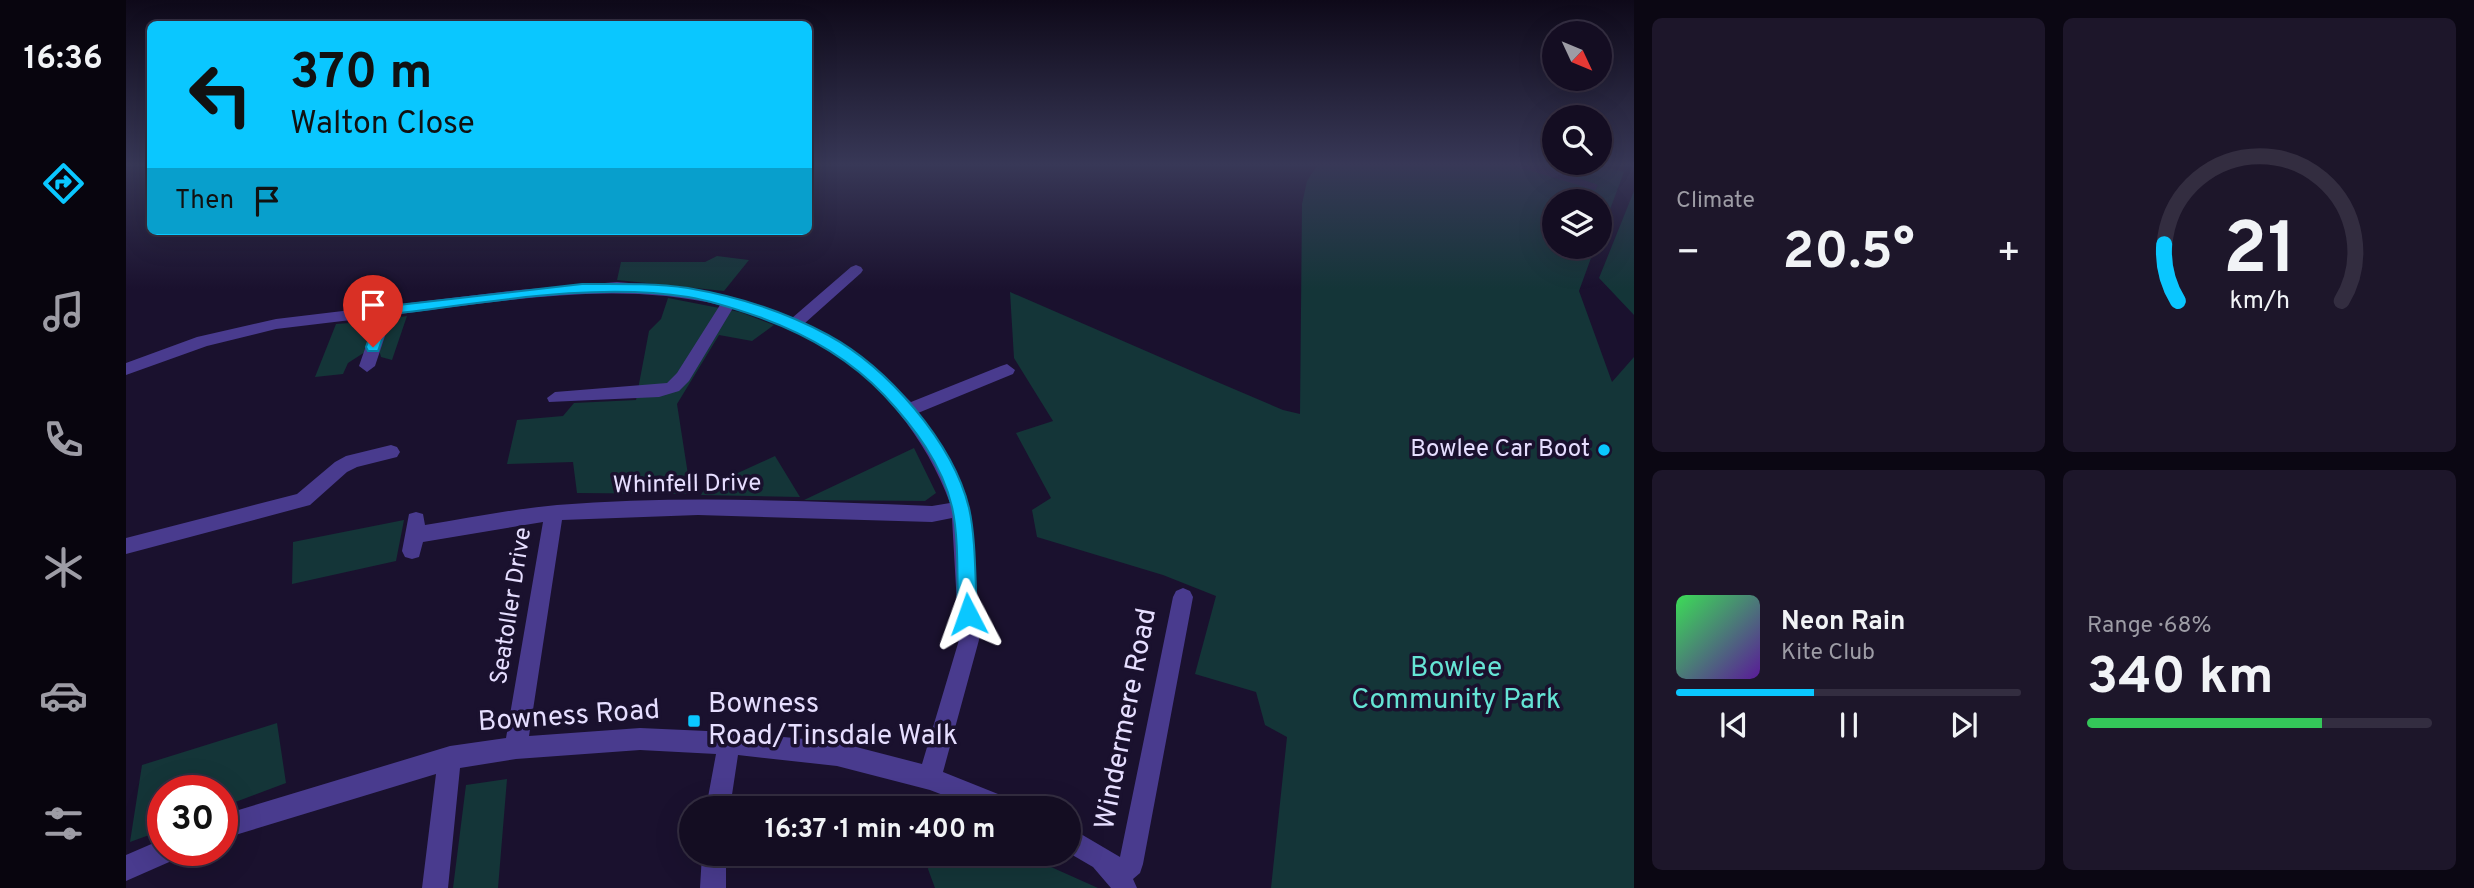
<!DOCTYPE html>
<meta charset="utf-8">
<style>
body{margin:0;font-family:Overpass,sans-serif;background:#1d162a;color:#f1f3f6;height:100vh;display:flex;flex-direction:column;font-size:26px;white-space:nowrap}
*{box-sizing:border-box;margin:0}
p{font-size:23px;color:#9d9ca5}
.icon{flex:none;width:38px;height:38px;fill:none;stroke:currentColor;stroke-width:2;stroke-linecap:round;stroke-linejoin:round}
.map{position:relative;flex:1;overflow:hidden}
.sheet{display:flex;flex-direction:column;gap:18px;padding:18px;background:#0b0713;width:840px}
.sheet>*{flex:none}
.hud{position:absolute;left:21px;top:21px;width:665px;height:214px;border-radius:10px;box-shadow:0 7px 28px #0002,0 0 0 2px #332d40;background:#0ac7ff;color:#111;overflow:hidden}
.needle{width:46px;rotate:134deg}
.controls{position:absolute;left:1416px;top:21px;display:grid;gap:14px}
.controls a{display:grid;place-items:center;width:70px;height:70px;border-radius:50%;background:#140d22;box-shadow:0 7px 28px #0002,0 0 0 2px #332d40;font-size:35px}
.speed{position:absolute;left:21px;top:775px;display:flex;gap:14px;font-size:35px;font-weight:700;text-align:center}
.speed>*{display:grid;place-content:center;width:91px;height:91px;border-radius:50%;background:#140d22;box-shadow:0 7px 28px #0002,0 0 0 2px #332d40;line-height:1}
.speed .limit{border:10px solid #d22;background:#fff;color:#111}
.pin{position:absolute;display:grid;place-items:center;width:60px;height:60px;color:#fff;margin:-72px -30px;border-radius:50% 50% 50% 0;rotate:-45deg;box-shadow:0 0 7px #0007}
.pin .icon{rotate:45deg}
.me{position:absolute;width:77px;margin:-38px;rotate:356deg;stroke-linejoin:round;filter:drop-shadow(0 0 5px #0008)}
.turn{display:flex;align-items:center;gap:24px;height:147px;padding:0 28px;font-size:32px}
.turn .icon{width:91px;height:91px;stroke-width:2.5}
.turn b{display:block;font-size:49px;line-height:60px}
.then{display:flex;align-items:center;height:66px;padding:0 28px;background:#0003;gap:14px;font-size:26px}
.big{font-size:52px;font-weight:700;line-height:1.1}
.sheet .tile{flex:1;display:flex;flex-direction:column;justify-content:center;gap:10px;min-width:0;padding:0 24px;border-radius:10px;background:#1d162a}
.sheet .dial{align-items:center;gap:0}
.dial svg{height:182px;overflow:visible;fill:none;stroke:#332d40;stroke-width:7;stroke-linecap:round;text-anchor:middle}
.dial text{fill:#f1f3f6;stroke:none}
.song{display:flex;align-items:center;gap:21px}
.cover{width:84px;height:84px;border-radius:10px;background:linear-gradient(135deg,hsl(130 70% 55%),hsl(270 70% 35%))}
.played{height:7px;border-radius:4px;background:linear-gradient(90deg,#0ac7ff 40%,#332d40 40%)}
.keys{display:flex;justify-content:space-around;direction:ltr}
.heat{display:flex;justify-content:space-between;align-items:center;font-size:38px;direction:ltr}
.charge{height:10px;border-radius:5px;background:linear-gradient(90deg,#34c759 68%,#332d40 0)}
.sheet .tiles{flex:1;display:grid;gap:18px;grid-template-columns:repeat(2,1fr)}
.trip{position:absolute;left:553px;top:796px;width:402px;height:70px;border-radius:35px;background:#140d22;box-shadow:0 7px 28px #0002,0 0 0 2px #332d40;font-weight:700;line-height:70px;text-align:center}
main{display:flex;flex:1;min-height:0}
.tabs{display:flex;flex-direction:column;width:126px;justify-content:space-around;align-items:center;background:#08050e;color:#9d9ca5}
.tabs .icon{width:49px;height:49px}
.tabs .active{color:#0ac7ff}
.tabs b{font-size:32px;color:#f1f3f6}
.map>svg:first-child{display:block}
</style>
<main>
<nav class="tabs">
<b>16:36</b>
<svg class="icon active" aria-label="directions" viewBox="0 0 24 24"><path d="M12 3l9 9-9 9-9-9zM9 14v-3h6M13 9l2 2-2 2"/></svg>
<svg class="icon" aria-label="music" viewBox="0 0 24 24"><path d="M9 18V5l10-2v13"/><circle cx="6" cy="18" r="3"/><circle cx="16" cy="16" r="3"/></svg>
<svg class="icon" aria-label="phone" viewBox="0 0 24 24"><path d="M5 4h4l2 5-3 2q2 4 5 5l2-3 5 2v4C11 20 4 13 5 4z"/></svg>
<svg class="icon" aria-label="climate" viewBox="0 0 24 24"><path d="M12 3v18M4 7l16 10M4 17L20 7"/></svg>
<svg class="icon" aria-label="car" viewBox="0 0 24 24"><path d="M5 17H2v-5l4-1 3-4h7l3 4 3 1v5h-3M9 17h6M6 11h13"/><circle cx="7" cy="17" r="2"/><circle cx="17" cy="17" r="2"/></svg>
<svg class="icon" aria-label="filters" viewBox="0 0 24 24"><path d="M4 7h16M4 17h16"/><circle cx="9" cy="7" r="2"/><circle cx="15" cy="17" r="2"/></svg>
</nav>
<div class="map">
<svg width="1508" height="888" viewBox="0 0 1508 888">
<rect width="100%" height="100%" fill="#1a112e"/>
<path fill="#143538" d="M1192,164H1469L1498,172L1474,236V201H1428V247H1469L1453,291L1486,382L1508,357V888H1145L1161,737L1139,725L1130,692L1069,674L1090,596L1037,575L911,537L906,510L925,498L890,433L927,421L888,358L884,292L1089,381L1157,410L1174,414L1176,204L1181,181Z
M1508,191V315L1473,278Z
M591,256L623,260L598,291L491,280L495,262H579Z
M542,298L614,312L648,325L626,341L593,335L551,404L565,494L451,493L447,462L381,464L391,420L437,416L448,403L510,400L523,331L535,319Z
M281,316L266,360L255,357L251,343C260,326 260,318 281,316Z
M252,321L239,352L222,363L217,374L189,377L210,324Z
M788,448L810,493L799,501L678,500Z
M649,456L674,497L575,495L579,488Z
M278,520L270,561L166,584L167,542Z
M151,723L160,783L96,807V791H37V830L4,842L16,765Z
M381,779L372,888H327L340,785Z
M805,854H896L972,888H809L802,869Z"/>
<path fill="#2e1d4f" d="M1410,164L1424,168L1472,185L1469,190L1385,165Z"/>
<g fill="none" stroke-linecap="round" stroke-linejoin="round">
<path fill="#493b8e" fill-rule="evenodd" d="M730,265L735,267L737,270L735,273L679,323C719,343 753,371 785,402L875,366L881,364L889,370L887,374L792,413L828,468L844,509L853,640L817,772L887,800L891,808H851L804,790L711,766L612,755L604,808H580L590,754L514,750L390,759L334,768L322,888H296L310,774L96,839V815L324,746L380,738L417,522L297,542L293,557L286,559L279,557L276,551L283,514L290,512L297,514L299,525C343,518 387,509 431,505C556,495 681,501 806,506L824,503C801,439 752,377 692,343C665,327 636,318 607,308L563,381L553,391L533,397L423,402L421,398L429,392L541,383L551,373L594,305C486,280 374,302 266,315L249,366L241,372L233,366L250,317L150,329L81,346L0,375V363L71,337L150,319L393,290L491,282L563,288L608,299L666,318L725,267ZM572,515L806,522L826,518L833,640L796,764L711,742L603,732L514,728L403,736L436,520Z
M265,445L271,447L274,452L271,457L231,467L221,472L184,505L0,554V538L171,494L209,462L220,456Z
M1057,588L1064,591L1067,597L1017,864L1014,873L1007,879L1011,888H985L967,867L943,853V827L994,857L1047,597L1050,591Z
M37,839V850H53L50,859L0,881V855Z
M576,854H600V888H574Z"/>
</g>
<linearGradient id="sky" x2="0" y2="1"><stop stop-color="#0e0919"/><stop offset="0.57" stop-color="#383857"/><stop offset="1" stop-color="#383857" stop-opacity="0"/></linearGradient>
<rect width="1508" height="289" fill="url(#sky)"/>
<path fill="#0ac7ff" stroke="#0681a6" stroke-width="2" d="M456,284C491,284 526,283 562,288C609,296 660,312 702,335C761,367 827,442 843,508C850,539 849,581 851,614L848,619L842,622L835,619L832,614C831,582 833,537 826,507C816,464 788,427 758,395C723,358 680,334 633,317C610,309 586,301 562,297C466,282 360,303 265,314L252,351H242L240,347L255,307Z"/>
<g fill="#0ac7ff" stroke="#1a112e" stroke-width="2.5">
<circle cx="1478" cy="450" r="7"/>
<rect x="561" y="714" width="14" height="14" rx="3.5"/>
</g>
<g text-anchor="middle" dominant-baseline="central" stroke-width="7" stroke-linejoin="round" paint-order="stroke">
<g font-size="24" fill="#e6deff" stroke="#1a112e" text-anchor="end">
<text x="1464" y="450">Bowlee Car Boot</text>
</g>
<g font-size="24" fill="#e6deff" stroke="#1a112e">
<text transform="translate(561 485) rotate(-1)">Whinfell Drive</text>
<text transform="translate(386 606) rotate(-81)">Seatoller Drive</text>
</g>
<g font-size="28" fill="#65e4d5" stroke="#1a112e">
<text x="1330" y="669">Bowlee<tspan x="1330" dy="32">Community Park</tspan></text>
</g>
<g font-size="28" fill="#e6deff" stroke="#1a112e" text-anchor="start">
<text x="582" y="705">Bowness<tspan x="582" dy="32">Road/Tinsdale Walk</tspan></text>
</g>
<g font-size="28" fill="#e6deff" stroke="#1a112e">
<text transform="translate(443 717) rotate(-4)">Bowness Road</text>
<text transform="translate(1001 719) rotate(-79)">Windermere Road</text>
</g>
</g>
</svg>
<div class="controls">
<a><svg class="needle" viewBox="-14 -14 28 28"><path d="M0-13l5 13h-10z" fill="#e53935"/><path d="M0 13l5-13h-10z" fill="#9d9ca5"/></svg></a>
<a><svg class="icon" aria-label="search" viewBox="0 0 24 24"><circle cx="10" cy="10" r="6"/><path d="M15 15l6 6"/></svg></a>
<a><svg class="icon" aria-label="layers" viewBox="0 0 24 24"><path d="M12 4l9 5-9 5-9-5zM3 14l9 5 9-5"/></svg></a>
</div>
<div class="speed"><div class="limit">30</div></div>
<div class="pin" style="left:247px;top:347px;background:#d93025"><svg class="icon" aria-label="arrive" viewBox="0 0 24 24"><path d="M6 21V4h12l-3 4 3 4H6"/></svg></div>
<svg class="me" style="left:842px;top:614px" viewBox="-20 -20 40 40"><path d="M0-17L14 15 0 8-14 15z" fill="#0ac7ff" stroke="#fff" stroke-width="4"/></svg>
<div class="trip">16:37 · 1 min · 400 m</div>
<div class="hud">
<div class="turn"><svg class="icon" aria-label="left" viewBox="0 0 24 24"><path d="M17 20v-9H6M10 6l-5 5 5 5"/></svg><div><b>370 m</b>Walton Close</div></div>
<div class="then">Then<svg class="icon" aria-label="arrive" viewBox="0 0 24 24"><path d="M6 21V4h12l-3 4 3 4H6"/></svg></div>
</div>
</div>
<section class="sheet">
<div class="tiles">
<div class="tile"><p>Climate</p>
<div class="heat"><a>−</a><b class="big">20.5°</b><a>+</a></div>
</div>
<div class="tile dial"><svg viewBox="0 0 100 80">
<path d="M14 69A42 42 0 1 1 86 69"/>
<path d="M14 69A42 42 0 0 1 8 44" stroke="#0ac7ff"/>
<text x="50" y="56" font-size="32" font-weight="700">21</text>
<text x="50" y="72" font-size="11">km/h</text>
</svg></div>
<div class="tile">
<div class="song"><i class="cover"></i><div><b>Neon Rain</b><p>Kite Club</p></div></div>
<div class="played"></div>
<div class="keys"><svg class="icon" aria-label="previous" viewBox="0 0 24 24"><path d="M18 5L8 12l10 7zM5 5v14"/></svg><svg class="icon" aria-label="pause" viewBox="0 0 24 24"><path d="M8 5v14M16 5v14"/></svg><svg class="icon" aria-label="next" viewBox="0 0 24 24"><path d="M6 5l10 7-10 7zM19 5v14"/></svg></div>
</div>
<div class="tile"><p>Range · 68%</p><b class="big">340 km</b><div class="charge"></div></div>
</div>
</section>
</main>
